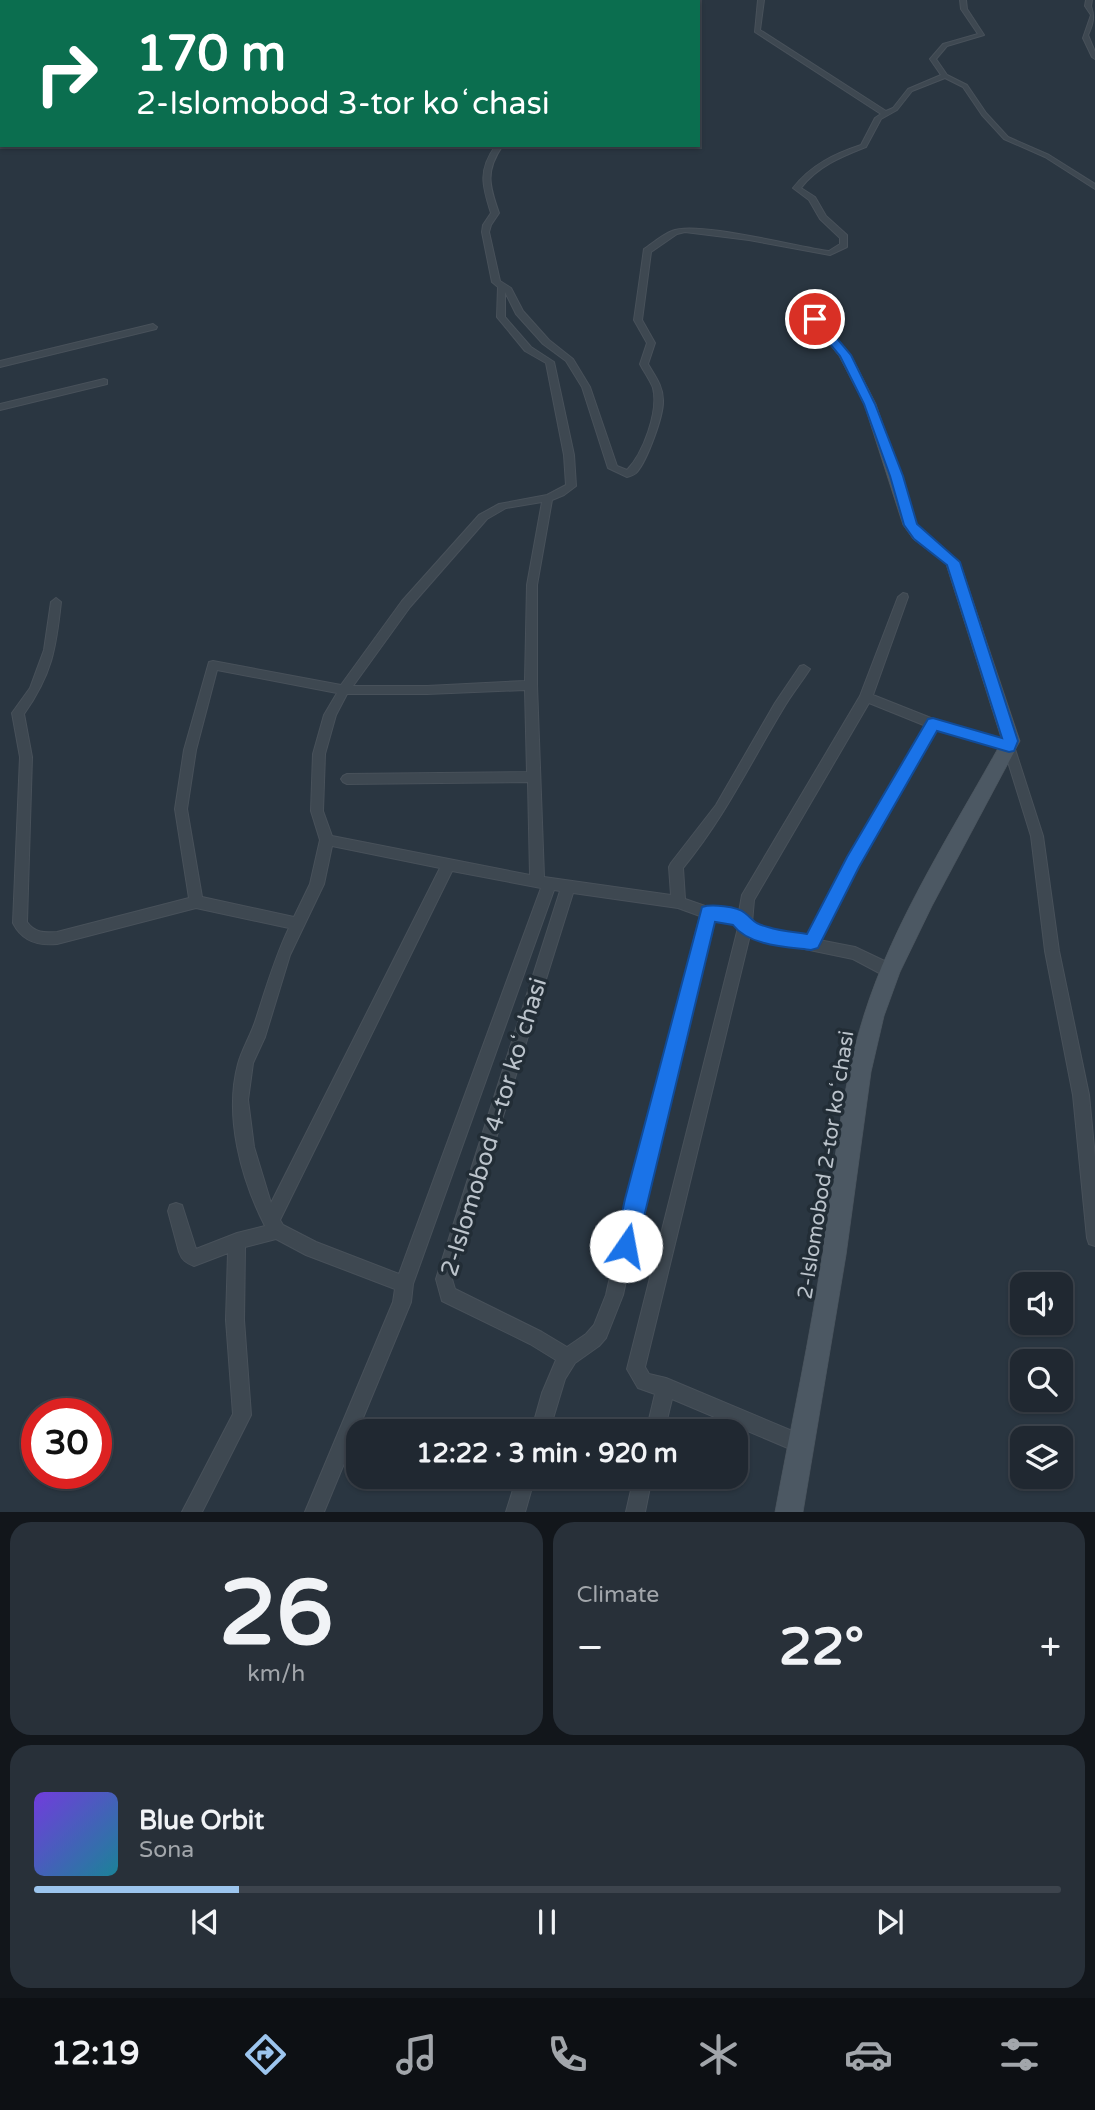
<!DOCTYPE html>
<meta charset="utf-8">
<style>
body{margin:0;font-family:"Varela Round",sans-serif;background:#283039;color:#f1f3f6;height:100vh;display:flex;flex-direction:column;font-size:26px;white-space:nowrap}
*{box-sizing:border-box;margin:0}
p{font-size:23px;color:#a2a6ab}
.icon{flex:none;width:38px;height:38px;fill:none;stroke:currentColor;stroke-width:2;stroke-linecap:round;stroke-linejoin:round}
.map{position:relative;height:1512px;overflow:hidden}
.sheet{display:flex;flex-direction:column;gap:10px;padding:10px;background:#12161b;flex:1}
.sheet>*{flex:none}
.top-card{position:absolute;left:0px;top:0px;width:700px;height:147px;box-shadow:0 2px 5px #0004,0 0 0 2px #3d444d;background:#0b6e4f;color:#fff;overflow:hidden}
.buttons{position:absolute;left:1010px;top:1272px;display:grid;gap:14px}
.buttons a{display:grid;place-items:center;width:63px;height:63px;border-radius:14px;background:#202831;box-shadow:0 2px 5px #0004,0 0 0 2px #3d444d;font-size:35px}
.speed{position:absolute;left:21px;top:1398px;display:flex;gap:14px;font-size:35px;font-weight:700;text-align:center}
.speed>*{display:grid;place-content:center;width:91px;height:91px;border-radius:50%;background:#202831;box-shadow:0 2px 5px #0004,0 0 0 2px #3d444d;line-height:1}
.speed .limit{border:10px solid #d22;background:#fff;color:#111}
.pin{position:absolute;display:grid;place-items:center;width:60px;height:60px;color:#fff;margin:-30px;border:4px solid #fff;border-radius:50%;box-shadow:0 2px 7px #0007}
.me{position:absolute;width:77px;margin:-38px;rotate:12deg;stroke-linejoin:round;filter:drop-shadow(0 0 5px #0008)}
.turn{display:flex;align-items:center;gap:24px;height:147px;padding:0 21px;font-size:32px}
.turn .icon{width:91px;height:91px;stroke-width:2.5}
.turn b{display:block;font-size:49px;line-height:60px}
.big{font-size:52px;font-weight:800;line-height:1.1}
.sheet .card{flex:1;display:flex;flex-direction:column;justify-content:center;gap:10px;min-width:0;padding:0 24px;border-radius:21px;background:#283039}
.sheet .dial{align-items:center;gap:0}
.dial b{font-size:91px;line-height:1}
.song{display:flex;align-items:center;gap:21px}
.cover{width:84px;height:84px;border-radius:10px;background:linear-gradient(135deg,hsl(260 70% 55%),hsl(190 70% 35%))}
.played{height:7px;border-radius:4px;background:linear-gradient(90deg,#9cc5ee 20%,#3d444d 20%)}
.keys{display:flex;justify-content:space-around;direction:ltr}
.heat{display:flex;justify-content:space-between;align-items:center;font-size:38px;direction:ltr}
.sheet .tiles{flex:1;display:grid;gap:10px;grid-template-columns:1fr 1fr}
.card:last-child{grid-column:span 2}
.trip{position:absolute;left:346px;top:1419px;width:402px;height:70px;border-radius:21px;background:#202831;box-shadow:0 2px 5px #0004,0 0 0 2px #3d444d;font-weight:800;line-height:70px;text-align:center}
.tab-bar{display:flex;height:112px;justify-content:space-around;align-items:center;background:#0d1014;color:#a2a6ab}
.tab-bar .icon{width:49px;height:49px}
.tab-bar .current{color:#9cc5ee}
.tab-bar b{font-size:32px;color:#f1f3f6}
.map>svg:first-child{display:block}
</style>
<div class="map">
<svg width="1095" height="1512" viewBox="0 0 1095 1512">
<rect width="100%" height="100%" fill="#2a3641"/>
<g fill="none" stroke-linecap="round" stroke-linejoin="round">
<defs>
<path id="street" d="M152,0H159L152,2Z
M524,0H530L531,2H525Z
M758,0H764L760,30L886,111L893,108L908,89L941,75L930,59L943,44L978,34L961,9L960,0H966L967,9L984,35L947,46L936,59L947,75L967,85L986,113L1008,137L1049,155L1095,184V189L1045,157L1004,139L982,115L963,87L945,78L912,91L897,110L881,119L866,147C841,157 818,166 801,188L815,197L826,216L847,235V247L830,255L749,240L685,232L677,234L651,252L642,320L655,343L648,364C655,376 663,386 663,400C664,415 647,461 637,472C635,475 630,476 627,477L608,468L582,387L566,361L543,344L516,314L505,292V317L531,347L554,362L574,455L576,486L564,495L552,500L537,585V685L544,877L671,895L669,867L671,863L716,805L775,703L800,666L804,665L810,669C801,683 791,695 783,709C749,765 725,817 683,868L685,899L708,907L739,912L742,895L860,696L898,597L903,593L907,594L908,597L873,695L936,720L1013,743L1043,836L1059,951L1089,1095L1095,1157V1246L1089,1244L1087,1238L1073,1095L1045,951L1031,836L1004,749L936,729L858,866L819,940L855,947L895,966L897,971L895,976L890,977L885,976L853,959L771,942L750,935L645,1367L649,1374L666,1378L809,1438L811,1445L809,1452L802,1454L672,1399L664,1432H646L655,1394L638,1388L627,1369L738,928L735,923L713,920L644,1197L623,1295L606,1338L599,1346L575,1363L565,1379L549,1432H531L542,1393L556,1360L530,1344L442,1301L436,1279L560,891L554,890L413,1284L411,1302L324,1512H305L393,1302L395,1289L306,1255L276,1239L245,1247L244,1320L251,1415L202,1512H182L233,1414L226,1320L228,1253L194,1266C186,1263 182,1260 179,1252L168,1211L170,1205L176,1203L182,1205L196,1249L237,1233L265,1226C241,1179 224,1116 238,1064C242,1049 251,1035 256,1019C266,988 275,957 289,928L196,908L57,944C37,946 22,941 13,923L20,757L12,713L30,688L44,650L51,602L56,598L61,602C56,649 52,674 24,714L32,757L27,922C35,933 44,933 57,932L189,898L175,809L184,750L209,662L213,661L341,685L402,601L479,515L499,504L547,495L566,485L564,455L546,363L525,351L497,317L498,287L492,282L482,232L483,225L491,213C482,185 478,170 496,145H503C485,171 489,185 499,213L491,225L489,232L500,281L511,288L523,311L549,340L573,359L590,387L617,466L627,470C643,454 659,411 653,388C650,380 644,372 640,364L647,343L634,320L644,249C653,243 662,235 672,231C695,220 797,247 829,251L840,244V238L820,219L809,200L793,188C811,165 834,154 861,145L875,118L881,114L755,32ZM542,502L527,585L525,681L427,686H353L410,607L487,519L506,508ZM217,670L337,693L324,715L313,754L311,811L320,840L310,884L294,917L202,897L187,809L196,750ZM525,690L527,772L347,774L343,776L341,779L343,782L347,784L528,782L530,875L332,836L323,811L325,754L336,715L347,694H427ZM869,703L926,726L848,858L806,937L771,930L752,923L754,900ZM332,846L440,868L271,1203L254,1147L248,1100L253,1063L265,1037L290,955L324,884ZM452,871L541,888L399,1274L316,1242L283,1225L280,1220ZM573,893L678,908L700,916L628,1197L606,1295L594,1325L586,1334L567,1347L542,1332L455,1289L452,1279Z
M1086,0H1092L1091,6C1095,17 1093,24 1088,35L1095,52V59L1092,57L1083,38L1091,15L1085,6Z
M153,324L157,327L156,329L0,367V361Z
M104,379L107,380V384L0,410V404Z
M517,1477H535L525,1512H506Z
M634,1477H652L645,1512H626Z"/>
<path id="secondary" d="M811,316H819L851,355L876,404L917,524L923,533L960,562L1020,741L932,906L900,972L884,1016L871,1072L846,1255L803,1512H775C791,1425 810,1338 823,1250C834,1172 840,1091 864,1015C894,920 954,828 1002,741L946,564L913,539L903,525L864,404L839,356L811,322Z"/>
</defs>
<use href="#street" stroke="#48515a" stroke-width="2"/>
<use href="#secondary" stroke="#48515a" stroke-width="1"/>
<use href="#street" fill="#3e4851" fill-rule="evenodd"/>
<use href="#secondary" fill="#4c5863" fill-rule="evenodd"/>
</g>
<path fill="#1a73e8" stroke="#114b97" stroke-width="2" d="M811,317H819L851,355L875,404L903,476L917,524L960,562L1018,741L1014,751L1009,752L937,731L859,867L818,948L811,950C787,947 749,946 733,925L715,922L637,1246L633,1253L626,1257L618,1253L615,1246L625,1199L702,907C711,904 737,906 745,913C755,921 753,923 768,927C780,931 794,932 807,934L847,857L928,719L933,718L1002,738L947,565L914,539L904,525L890,476L864,404L840,356L811,321Z"/>
<g text-anchor="middle" dominant-baseline="central" stroke-width="7" stroke-linejoin="round" paint-order="stroke">
<g font-size="21" fill="#bbc3cb" stroke="#222d36">
<text transform="translate(826 1165) rotate(-81)">2-Islomobod 2-tor koʻchasi</text>
</g>
<g font-size="24" fill="#bbc3cb" stroke="#222d36">
<text transform="translate(494 1127) rotate(-73)">2-Islomobod 4-tor koʻchasi</text>
</g>
</g>
</svg>
<div class="buttons">
<a><svg class="icon" aria-label="sound" viewBox="0 0 24 24"><path d="M4 9h4l5-4v14l-5-4H4zM17 9q2 3 0 6"/></svg></a>
<a><svg class="icon" aria-label="search" viewBox="0 0 24 24"><circle cx="10" cy="10" r="6"/><path d="M15 15l6 6"/></svg></a>
<a><svg class="icon" aria-label="layers" viewBox="0 0 24 24"><path d="M12 4l9 5-9 5-9-5zM3 14l9 5 9-5"/></svg></a>
</div>
<div class="speed"><div class="limit">30</div></div>
<div class="pin" style="left:815px;top:319px;background:#d93025"><svg class="icon" aria-label="arrive" viewBox="0 0 24 24"><path d="M6 21V4h12l-3 4 3 4H6"/></svg></div>
<svg class="me" style="left:626px;top:1246px" viewBox="-20 -20 40 40"><circle r="19" fill="#fff"/><path d="M0-13L10 11 0 6-10 11z" fill="#1a73e8"/></svg>
<div class="trip">12:22 · 3 min · 920 m</div>
<div class="top-card">
<div class="turn"><svg class="icon" aria-label="right" viewBox="0 0 24 24"><path d="M7 20v-9h11M14 6l5 5-5 5"/></svg><div><b>170 m</b>2-Islomobod 3-tor koʻchasi</div></div>
</div>
</div>
<section class="sheet">
<div class="tiles">
<div class="card dial"><b>26</b><p>km/h</p></div>
<div class="card"><p>Climate</p>
<div class="heat"><a>−</a><b class="big">22°</b><a>+</a></div>
</div>
<div class="card">
<div class="song"><i class="cover"></i><div><b>Blue Orbit</b><p>Sona</p></div></div>
<div class="played"></div>
<div class="keys"><svg class="icon" aria-label="previous" viewBox="0 0 24 24"><path d="M18 5L8 12l10 7zM5 5v14"/></svg><svg class="icon" aria-label="pause" viewBox="0 0 24 24"><path d="M8 5v14M16 5v14"/></svg><svg class="icon" aria-label="next" viewBox="0 0 24 24"><path d="M6 5l10 7-10 7zM19 5v14"/></svg></div>
</div>
</div>
</section>
<nav class="tab-bar">
<b>12:19</b>
<svg class="icon current" aria-label="directions" viewBox="0 0 24 24"><path d="M12 3l9 9-9 9-9-9zM9 14v-3h6M13 9l2 2-2 2"/></svg>
<svg class="icon" aria-label="music" viewBox="0 0 24 24"><path d="M9 18V5l10-2v13"/><circle cx="6" cy="18" r="3"/><circle cx="16" cy="16" r="3"/></svg>
<svg class="icon" aria-label="phone" viewBox="0 0 24 24"><path d="M5 4h4l2 5-3 2q2 4 5 5l2-3 5 2v4C11 20 4 13 5 4z"/></svg>
<svg class="icon" aria-label="climate" viewBox="0 0 24 24"><path d="M12 3v18M4 7l16 10M4 17L20 7"/></svg>
<svg class="icon" aria-label="car" viewBox="0 0 24 24"><path d="M5 17H2v-5l4-1 3-4h7l3 4 3 1v5h-3M9 17h6M6 11h13"/><circle cx="7" cy="17" r="2"/><circle cx="17" cy="17" r="2"/></svg>
<svg class="icon" aria-label="filters" viewBox="0 0 24 24"><path d="M4 7h16M4 17h16"/><circle cx="9" cy="7" r="2"/><circle cx="15" cy="17" r="2"/></svg>
</nav>
